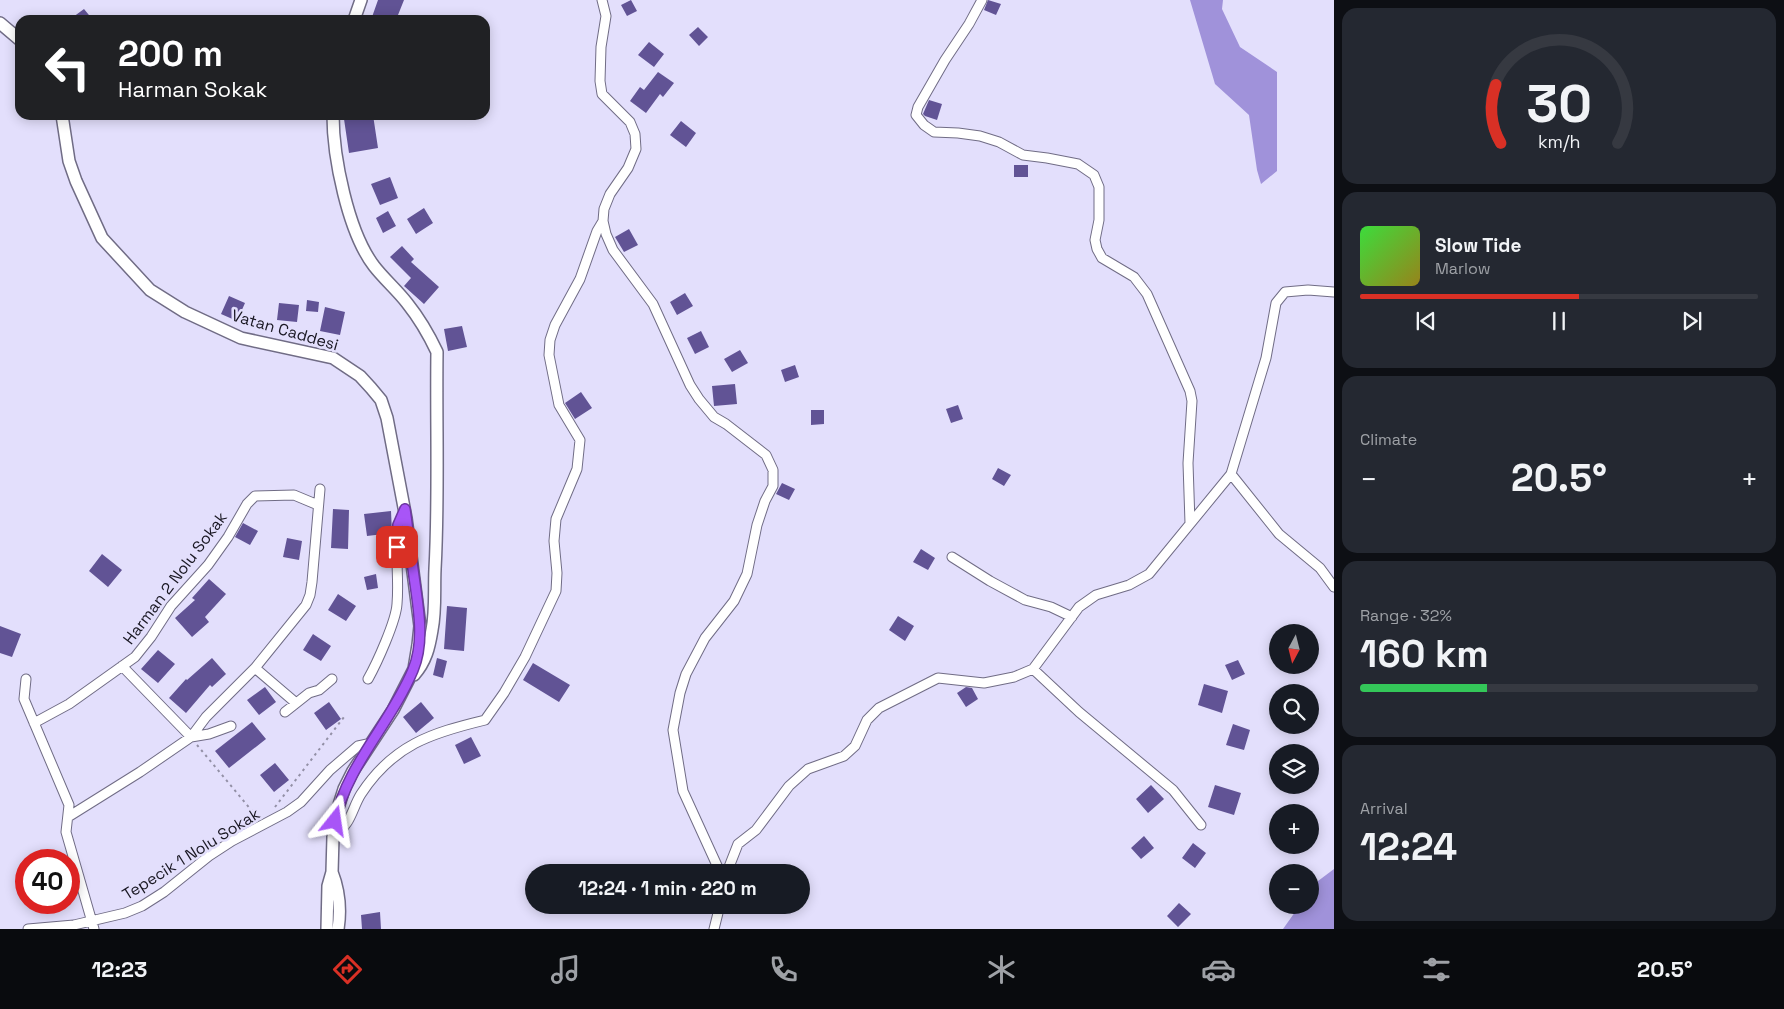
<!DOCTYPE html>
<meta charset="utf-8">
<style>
body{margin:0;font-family:"Space Grotesk",sans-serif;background:#242831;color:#f1f3f6;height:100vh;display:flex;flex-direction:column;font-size:19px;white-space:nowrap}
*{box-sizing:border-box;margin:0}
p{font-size:16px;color:#9ea1a6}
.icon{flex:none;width:28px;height:28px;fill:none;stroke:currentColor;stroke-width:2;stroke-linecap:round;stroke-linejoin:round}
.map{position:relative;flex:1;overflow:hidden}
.drawer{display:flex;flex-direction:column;gap:8px;padding:8px;background:#0d0f14;width:450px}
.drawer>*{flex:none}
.banner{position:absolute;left:15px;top:15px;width:475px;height:105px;border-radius:15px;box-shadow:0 2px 12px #0003;background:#202124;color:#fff;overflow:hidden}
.needle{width:32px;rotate:187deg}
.fabs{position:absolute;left:1269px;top:624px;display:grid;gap:10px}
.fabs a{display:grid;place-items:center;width:50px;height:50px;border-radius:50%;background:#171b24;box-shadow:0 2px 12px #0003;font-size:25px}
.speed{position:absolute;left:15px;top:849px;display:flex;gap:10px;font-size:25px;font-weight:700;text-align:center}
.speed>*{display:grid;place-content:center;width:65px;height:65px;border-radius:50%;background:#171b24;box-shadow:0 2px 12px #0003;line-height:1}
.speed .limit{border:8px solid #d22;background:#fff;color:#111}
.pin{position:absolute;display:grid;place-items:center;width:42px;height:42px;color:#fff;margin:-21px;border-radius:10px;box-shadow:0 2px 8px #0006}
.me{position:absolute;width:55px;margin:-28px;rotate:15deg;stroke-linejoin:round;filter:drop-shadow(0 0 4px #0008)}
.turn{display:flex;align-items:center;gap:18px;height:105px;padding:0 20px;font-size:22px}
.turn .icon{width:65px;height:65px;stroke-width:2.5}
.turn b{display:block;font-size:35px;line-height:42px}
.big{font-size:38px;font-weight:800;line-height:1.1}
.drawer .widget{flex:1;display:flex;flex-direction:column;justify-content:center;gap:8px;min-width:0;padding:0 18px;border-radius:15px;background:#242831}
.drawer .dial{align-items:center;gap:0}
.dial svg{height:130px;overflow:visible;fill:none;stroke:#363941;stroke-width:7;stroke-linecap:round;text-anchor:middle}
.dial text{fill:#f1f3f6;stroke:none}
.song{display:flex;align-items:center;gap:15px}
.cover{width:60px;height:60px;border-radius:8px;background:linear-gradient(135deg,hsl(120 70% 55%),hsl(50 70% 35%))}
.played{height:5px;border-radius:2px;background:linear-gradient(90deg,#d93025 55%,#363941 55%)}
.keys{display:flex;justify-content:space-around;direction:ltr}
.heat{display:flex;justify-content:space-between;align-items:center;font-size:28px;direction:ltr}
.charge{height:8px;border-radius:4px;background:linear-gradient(90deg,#34c759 32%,#363941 0)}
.trip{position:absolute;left:525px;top:864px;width:285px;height:50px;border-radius:25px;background:#171b24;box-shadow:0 2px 12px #0003;font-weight:800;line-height:50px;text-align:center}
.menu{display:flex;height:80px;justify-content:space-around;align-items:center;background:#090b0e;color:#9ea1a6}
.menu .icon{width:35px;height:35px}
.menu .active{color:#d93025}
.menu b{font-size:22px;color:#f1f3f6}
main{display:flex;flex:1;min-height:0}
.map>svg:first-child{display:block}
</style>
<main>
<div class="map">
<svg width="1334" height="929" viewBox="0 0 1334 929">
<rect width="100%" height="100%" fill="#e3dffc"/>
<path fill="#a092da" d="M1190,0H1223L1222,9L1240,47L1277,72V171L1261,184L1257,170L1249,115L1215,84Z
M1334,869V929H1283L1300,905H1310V892L1318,881Z"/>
<path fill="#615395" d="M378,0H404L396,20H381L372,17Z
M631,0L637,11L627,16L621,5Z
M988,0L1001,4L996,15L984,10Z
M84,9L93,20H69Z
M698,27L708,37L699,46L689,35Z
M649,42L664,54L654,67L638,55Z
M658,72L674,83L663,97L660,94L646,113L630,101L640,87L644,90Z
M929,100L942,104L937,120L925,116L923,114Z
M373,115L378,148L349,153L344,119Z
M681,121L696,133L686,147L670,135Z
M1014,165H1028V177H1014Z
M390,177L398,198L380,205L371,184Z
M424,208L433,223L416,234L407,219Z
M388,211L396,226L383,233L376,218Z
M629,229L638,245L624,252L615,237Z
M402,246L414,259L411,262L439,287L424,304L404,286L411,278L390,257Z
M685,293L693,306L677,315L670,302Z
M229,296L245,303L237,321L221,314Z
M307,300L319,302L318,312L306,311Z
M279,303L299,305L297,322L277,320Z
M325,307L345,312L340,335L320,331Z
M462,326L467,347L448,351L444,329Z
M701,331L709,347L695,354L687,338Z
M740,350L748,363L732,372L724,359Z
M795,365L799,377L785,382L781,370Z
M735,384L737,404L714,406L712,386Z
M581,392L592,408L575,419L565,403Z
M958,405L963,419L951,423L946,409Z
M811,410H824V424L811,425Z
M998,468L1011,475L1004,486L992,479Z
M782,483L795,489L789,500L776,494Z
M333,509L349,510L348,549L331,548Z
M391,511L392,533L367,536L364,514Z
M243,523L258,531L250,545L235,537Z
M287,538L302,541L299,560L283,557Z
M921,549L935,558L928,570L913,562Z
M102,554L122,570L108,587L89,571Z
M376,574L378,588L367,590L364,577Z
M209,579L226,594L205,617L209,622L192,637L175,618L195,600L192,598Z
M338,594L356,606L346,621L328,610Z
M447,606L467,608L464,651L444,649Z
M898,616L914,626L905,641L889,630Z
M0,626L21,634L12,657L0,653Z
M313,634L331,646L321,661L303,650Z
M158,650L175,664L158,683L141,669Z
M212,658L226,674L212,687L210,685L186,713L169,698L186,679L187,680Z
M437,658L447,661L443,678L433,675Z
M1238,660L1245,674L1232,680L1225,665Z
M533,663L570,685L559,702L523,680Z
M1204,684L1228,691L1222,713L1198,705Z
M265,687L276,702L259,715L247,700Z
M966,687L972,688L978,699L966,707L957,693Z
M329,702L341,719L326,730L314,713Z
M421,702L434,718L416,733L403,717Z
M252,722L266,739L229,768L215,751Z
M1233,724L1250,730L1244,750L1226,745Z
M471,737L481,756L464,764L455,745Z
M275,763L289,780L274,792L260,775Z
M1151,785L1164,799L1148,813L1136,799Z
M1215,785L1241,793L1234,815L1208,807Z
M1144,836L1154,848L1141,859L1131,848Z
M1193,843L1206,853L1195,868L1182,858Z
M1179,903L1191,914L1178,927L1167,916Z
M380,912L381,929H362L361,915Z"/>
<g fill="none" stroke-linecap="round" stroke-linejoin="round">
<defs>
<path id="minor" d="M602,0L606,16L601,47L600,81L602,94L630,122L635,134L636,149L628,168L610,194L604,209L603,221L606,234L613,250L653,304L690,385L699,399L714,417L726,424L766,455L773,470V486L765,501L757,525L747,574L734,601L705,638L686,674L680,693L673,730L683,791L720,872
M982,0L969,24L945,60L918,107L916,115L924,125L934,132L958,133L980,136L999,142L1023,155L1047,158L1078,164L1094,175L1099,187V220L1095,240L1097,249L1102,258L1134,277L1147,294L1190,391L1192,401L1188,463L1190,523
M1231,474L1279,534L1320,568L1334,587
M952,557L990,581L1025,600L1051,607L1072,617
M122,666L191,737
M255,668L296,703
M1033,669L1079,712L1173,790L1201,825
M26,679L24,699L69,805L66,832L94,929
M368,679C377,663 396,621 397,604C400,570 391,542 405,509
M285,712L309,693L319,690L332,679
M34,723L69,704L135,657L151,637L171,606L208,565L228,537L247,504L255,496L294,495L318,505
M191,737L209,734L231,726
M68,817L140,772L191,737L206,717L255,668L306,605L310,595L312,582L320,489
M334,834C351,826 352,808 361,794C393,745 431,733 485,720L504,693L525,657L556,591L557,573L554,541L556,519L577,469L580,440L559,405L549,355L550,340L555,325L580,279L597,231L603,221
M727,872L738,844L756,830L789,786L808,769L844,756L855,746L867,720L879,708L938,678L984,683L1014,677L1033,669L1079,607L1096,595L1129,585L1149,574L1231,474L1266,358L1276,303L1285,292L1308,290L1334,292
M28,929L74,925L125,913L142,906L164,892L209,856L232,841L287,812L301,802L330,770L358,746L372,743
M714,929L720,905"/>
<path id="tertiary" d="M354,20L361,0
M0,23L20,40
M62,115L69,161L76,181L102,238L150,290L185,312L241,338L333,358L360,376L371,388L381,400L387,418L406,518L420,626L418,645L414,669L393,710L353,771L344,789L338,808L333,837L332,872L328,886L327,929
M333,115C333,157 348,232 374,266C384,279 397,290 407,303C419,318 429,335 437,352C436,425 439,497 435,569C434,590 436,610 432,630C429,648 426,661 414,675
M332,872C339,890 341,910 338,929"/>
</defs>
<use href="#minor" stroke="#706c85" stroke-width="11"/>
<use href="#tertiary" stroke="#706c85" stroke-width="14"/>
<path stroke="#9390a6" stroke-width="2" stroke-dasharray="2.5 4" stroke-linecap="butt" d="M197,745L257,817
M275,807L344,717"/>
<use href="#minor" stroke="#fff" stroke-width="9"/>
<use href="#tertiary" stroke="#fff" stroke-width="11"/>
</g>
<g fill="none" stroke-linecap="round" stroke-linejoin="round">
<defs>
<path id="route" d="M335,821C347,765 391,723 413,670C426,639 417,601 413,569C410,549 408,529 405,509L398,525L397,547"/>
</defs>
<use href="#route" stroke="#6d37a1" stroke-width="12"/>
<use href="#route" stroke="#a855f7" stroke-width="9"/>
</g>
<g text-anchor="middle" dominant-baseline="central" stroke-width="5" stroke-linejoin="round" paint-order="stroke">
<g font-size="16" fill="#191722" stroke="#e3dffc">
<text transform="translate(285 330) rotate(16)">Vatan Caddesi</text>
<text transform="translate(175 578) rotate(-53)">Harman 2 Nolu Sokak</text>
<text transform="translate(191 854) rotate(-32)">Tepecik 1 Nolu Sokak</text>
</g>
</g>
</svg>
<div class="fabs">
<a><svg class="needle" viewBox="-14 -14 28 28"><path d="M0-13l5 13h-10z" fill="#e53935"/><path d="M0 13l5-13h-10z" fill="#9ea1a6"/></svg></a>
<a><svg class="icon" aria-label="search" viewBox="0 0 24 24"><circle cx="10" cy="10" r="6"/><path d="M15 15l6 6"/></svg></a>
<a><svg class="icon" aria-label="layers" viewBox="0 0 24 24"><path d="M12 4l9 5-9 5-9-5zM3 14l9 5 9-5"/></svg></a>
<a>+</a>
<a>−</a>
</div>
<div class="speed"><div class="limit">40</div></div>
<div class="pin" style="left:397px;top:547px;background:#d93025"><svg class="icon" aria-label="arrive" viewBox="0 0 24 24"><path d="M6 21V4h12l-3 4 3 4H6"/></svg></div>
<svg class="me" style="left:335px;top:821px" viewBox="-20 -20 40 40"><path d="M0-17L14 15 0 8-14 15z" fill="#a855f7" stroke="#fff" stroke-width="4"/></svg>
<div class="trip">12:24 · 1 min · 220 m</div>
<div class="banner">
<div class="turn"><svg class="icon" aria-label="left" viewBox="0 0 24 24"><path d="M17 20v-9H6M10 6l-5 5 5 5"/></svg><div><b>200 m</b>Harman Sokak</div></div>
</div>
</div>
<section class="drawer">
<div class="widget dial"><svg viewBox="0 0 100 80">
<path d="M14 69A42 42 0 1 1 86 69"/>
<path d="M14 69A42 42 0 0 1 11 33" stroke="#d93025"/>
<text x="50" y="56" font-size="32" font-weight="700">30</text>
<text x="50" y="72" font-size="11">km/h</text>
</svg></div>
<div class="widget">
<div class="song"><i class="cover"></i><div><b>Slow Tide</b><p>Marlow</p></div></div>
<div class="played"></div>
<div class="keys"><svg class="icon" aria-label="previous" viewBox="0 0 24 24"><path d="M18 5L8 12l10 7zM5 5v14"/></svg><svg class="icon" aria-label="pause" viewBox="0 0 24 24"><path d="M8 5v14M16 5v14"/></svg><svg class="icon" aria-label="next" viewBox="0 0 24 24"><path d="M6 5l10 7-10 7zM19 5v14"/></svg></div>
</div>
<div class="widget"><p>Climate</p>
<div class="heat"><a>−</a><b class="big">20.5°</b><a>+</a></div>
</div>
<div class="widget"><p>Range · 32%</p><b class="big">160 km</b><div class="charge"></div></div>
<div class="widget"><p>Arrival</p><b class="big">12:24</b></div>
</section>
</main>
<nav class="menu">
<b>12:23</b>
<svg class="icon active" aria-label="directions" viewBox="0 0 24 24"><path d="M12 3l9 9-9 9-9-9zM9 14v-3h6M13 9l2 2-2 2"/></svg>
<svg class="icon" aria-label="music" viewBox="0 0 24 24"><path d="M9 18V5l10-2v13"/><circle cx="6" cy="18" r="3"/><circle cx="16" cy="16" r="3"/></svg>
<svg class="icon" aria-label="phone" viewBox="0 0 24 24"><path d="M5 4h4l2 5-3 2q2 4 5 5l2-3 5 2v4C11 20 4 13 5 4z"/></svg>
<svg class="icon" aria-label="climate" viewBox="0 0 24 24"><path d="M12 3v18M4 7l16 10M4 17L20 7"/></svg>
<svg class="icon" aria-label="car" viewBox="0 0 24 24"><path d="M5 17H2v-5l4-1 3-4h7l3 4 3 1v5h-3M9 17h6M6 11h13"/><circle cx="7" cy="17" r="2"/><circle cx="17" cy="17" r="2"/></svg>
<svg class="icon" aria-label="filters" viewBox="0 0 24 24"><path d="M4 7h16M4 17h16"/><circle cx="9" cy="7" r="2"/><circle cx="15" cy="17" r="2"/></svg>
<b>20.5°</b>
</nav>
